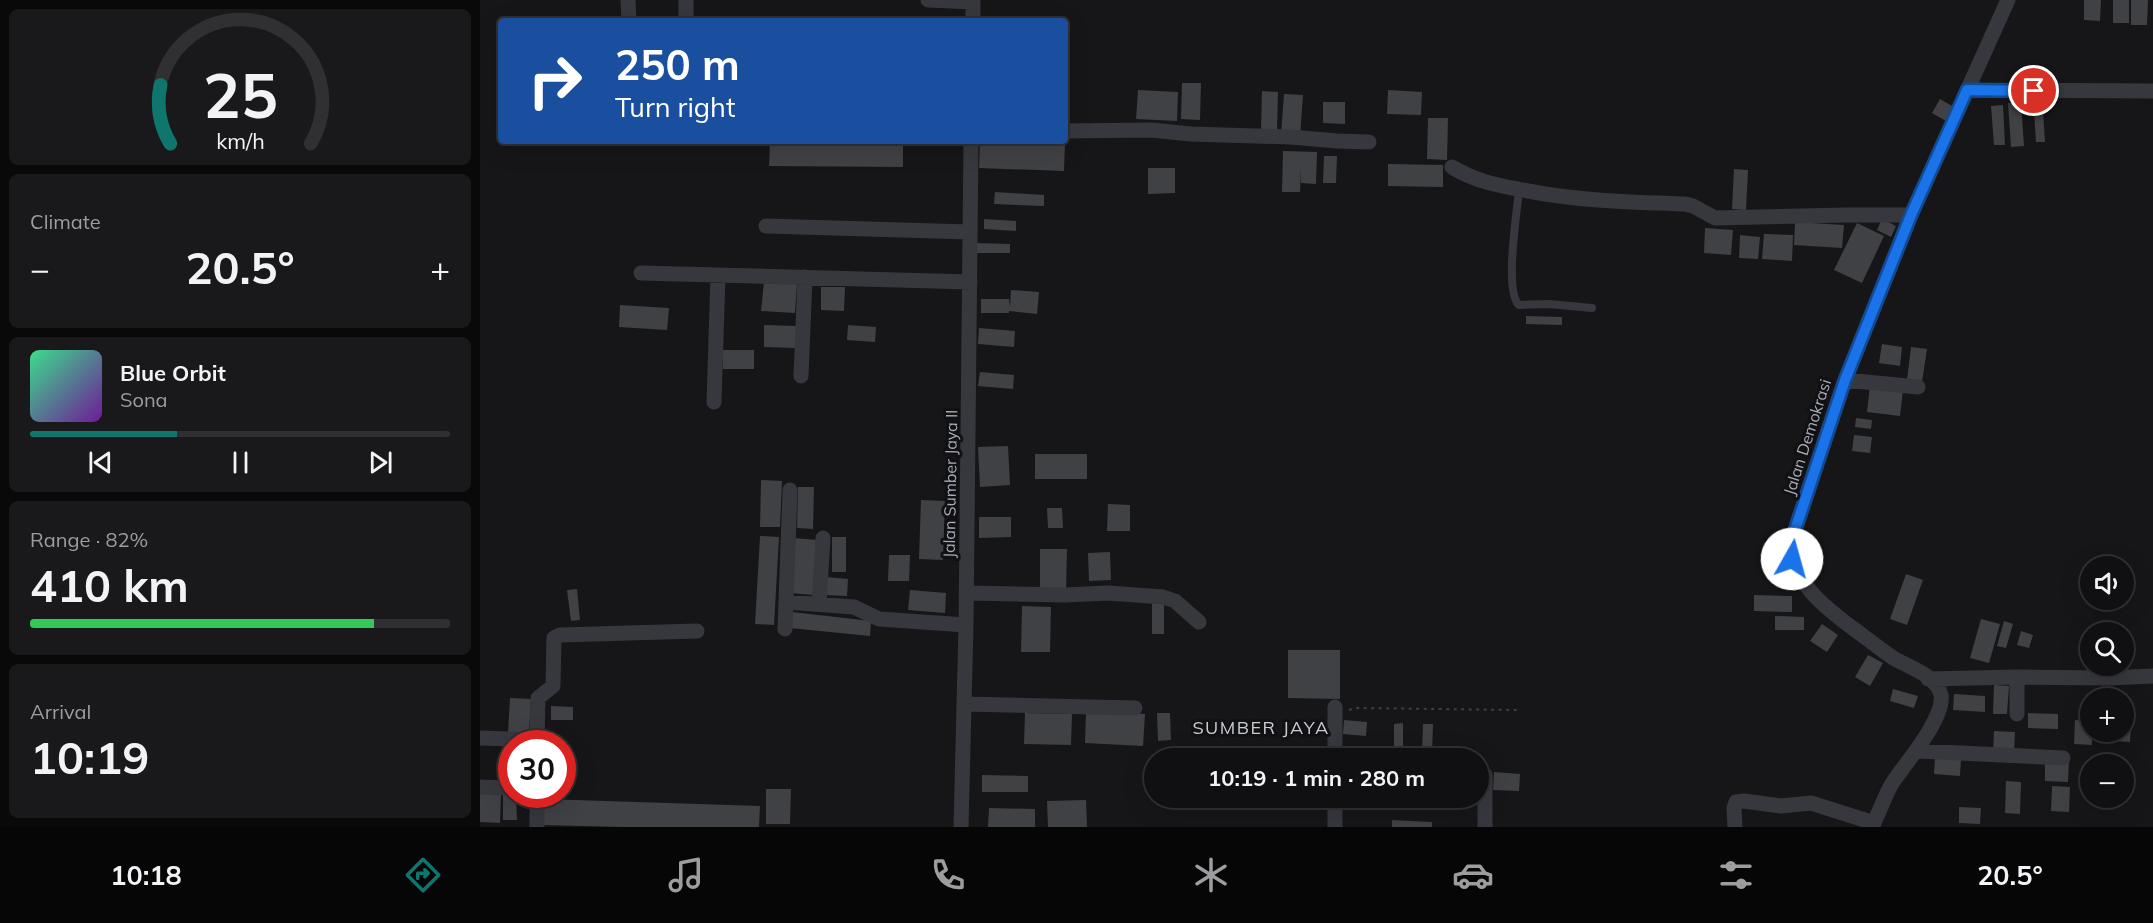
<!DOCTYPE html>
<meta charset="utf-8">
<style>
body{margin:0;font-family:Mulish,sans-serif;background:#19191b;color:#f1f3f6;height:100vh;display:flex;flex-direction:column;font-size:22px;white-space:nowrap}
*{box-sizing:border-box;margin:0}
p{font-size:20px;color:#9c9d9f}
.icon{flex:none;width:33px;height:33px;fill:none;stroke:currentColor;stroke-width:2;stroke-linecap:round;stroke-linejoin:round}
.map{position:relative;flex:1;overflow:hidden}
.side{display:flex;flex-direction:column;gap:9px;padding:9px;background:#09090a;width:480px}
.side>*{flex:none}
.banner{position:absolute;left:18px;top:18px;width:570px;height:126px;border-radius:6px;box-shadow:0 6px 24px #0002,0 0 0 2px #303032;background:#1a4fa0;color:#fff;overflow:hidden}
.controls{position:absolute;left:1600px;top:556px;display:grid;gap:12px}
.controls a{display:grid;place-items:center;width:54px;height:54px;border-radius:50%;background:#101012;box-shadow:0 6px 24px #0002,0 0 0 2px #303032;font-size:30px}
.speed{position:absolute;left:18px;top:730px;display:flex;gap:12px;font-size:30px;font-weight:700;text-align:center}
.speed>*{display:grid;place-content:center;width:78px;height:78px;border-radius:50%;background:#101012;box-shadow:0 6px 24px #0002,0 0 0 2px #303032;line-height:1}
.speed .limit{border:9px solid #d22;background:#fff;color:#111}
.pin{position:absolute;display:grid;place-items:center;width:51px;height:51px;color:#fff;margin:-26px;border:3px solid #fff;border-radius:50%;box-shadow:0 2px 6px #0007}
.me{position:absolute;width:66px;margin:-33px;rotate:7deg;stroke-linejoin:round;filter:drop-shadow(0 0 4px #0008)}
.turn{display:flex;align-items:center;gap:21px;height:126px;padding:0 18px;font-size:27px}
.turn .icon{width:78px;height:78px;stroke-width:2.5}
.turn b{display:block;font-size:42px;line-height:51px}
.big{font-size:45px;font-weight:700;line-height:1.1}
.side .widget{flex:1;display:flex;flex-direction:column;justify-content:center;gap:9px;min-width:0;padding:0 21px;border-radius:9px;background:#19191b}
.side .dial{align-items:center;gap:0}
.dial svg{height:156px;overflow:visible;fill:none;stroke:#303032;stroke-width:7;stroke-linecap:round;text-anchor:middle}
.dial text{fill:#f1f3f6;stroke:none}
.song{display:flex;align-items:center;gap:18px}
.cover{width:72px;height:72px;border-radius:9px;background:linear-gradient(135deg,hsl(150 70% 55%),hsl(280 70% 35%))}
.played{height:6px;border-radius:3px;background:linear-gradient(90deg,#0f766e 35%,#303032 35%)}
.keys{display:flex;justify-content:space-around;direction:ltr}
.heat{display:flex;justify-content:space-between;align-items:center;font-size:33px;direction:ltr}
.charge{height:9px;border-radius:4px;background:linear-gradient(90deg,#34c759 82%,#303032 0)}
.trip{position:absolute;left:664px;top:748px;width:345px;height:60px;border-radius:30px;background:#101012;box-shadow:0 6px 24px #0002,0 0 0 2px #303032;font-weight:700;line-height:60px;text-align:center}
.tabs{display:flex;height:96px;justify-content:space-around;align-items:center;background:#060607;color:#9c9d9f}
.tabs .icon{width:42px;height:42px}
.tabs .selected{color:#0f766e}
.tabs b{font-size:27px;color:#f1f3f6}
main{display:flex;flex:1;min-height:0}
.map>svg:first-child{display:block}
</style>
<main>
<section class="side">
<div class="widget dial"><svg viewBox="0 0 100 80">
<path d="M14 69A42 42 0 1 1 86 69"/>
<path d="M14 69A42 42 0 0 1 9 39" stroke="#0f766e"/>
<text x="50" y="56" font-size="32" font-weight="700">25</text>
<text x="50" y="72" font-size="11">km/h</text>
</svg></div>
<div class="widget"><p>Climate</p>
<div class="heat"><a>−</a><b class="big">20.5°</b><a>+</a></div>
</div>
<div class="widget">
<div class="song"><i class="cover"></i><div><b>Blue Orbit</b><p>Sona</p></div></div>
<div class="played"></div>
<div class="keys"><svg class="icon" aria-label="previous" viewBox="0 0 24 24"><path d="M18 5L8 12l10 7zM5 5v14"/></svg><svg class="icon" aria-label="pause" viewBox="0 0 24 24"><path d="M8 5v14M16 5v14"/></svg><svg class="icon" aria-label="next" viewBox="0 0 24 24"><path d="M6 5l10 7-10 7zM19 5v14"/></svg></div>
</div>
<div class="widget"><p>Range · 82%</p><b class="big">410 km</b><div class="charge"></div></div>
<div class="widget"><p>Arrival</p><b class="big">10:19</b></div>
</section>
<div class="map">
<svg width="1673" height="827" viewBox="0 0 1673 827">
<rect width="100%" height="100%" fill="#161618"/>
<path fill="#404145" d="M1604,0H1621L1620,21L1604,20Z
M1633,0H1649V23H1633Z
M1651,0H1668L1667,25H1651Z
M702,83H721L720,120L701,119Z
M658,90L698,92L697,121L656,119Z
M908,90L942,92L941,115L907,114Z
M782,91L798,92L797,130H781Z
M804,94L823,95L820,136L801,135Z
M1460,99L1474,107L1466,121L1452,113Z
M843,102H865V124L843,123Z
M1541,102L1544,146L1531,147L1528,103Z
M1523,105L1525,145H1514L1511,106Z
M1563,111L1565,142H1556L1554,112Z
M948,118H968L967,160L947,159Z
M290,141H423V167L289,166Z
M500,141L585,142L584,171L499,168Z
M803,151L837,152L836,184L821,183V169L820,192H802Z
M844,156H857L856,183H843Z
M908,164L963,165V187L908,186Z
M668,168H695V193L668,194Z
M1254,169L1268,170L1266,210L1252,209Z
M515,192L564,195V206L514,204Z
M504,219L536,221V231L504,229Z
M1402,219L1416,226L1411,237L1397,230Z
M1315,222L1364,225L1362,248L1314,245Z
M1377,223L1404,236L1382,283L1354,270Z
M1225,228L1253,230L1251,255L1224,253Z
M1284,234L1313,235L1312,261L1282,259Z
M1260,235L1280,237L1278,259L1259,258Z
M495,243L530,244V253H495Z
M284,282L317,284L315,313L281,311Z
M341,287H365L364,311L341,310Z
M531,290L559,292L557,314L529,311V313H501V299H529L530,307Z
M140,305L189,308L187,330L139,327Z
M1046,316L1082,317V325L1046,324Z
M284,325L317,326V348L284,347Z
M368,325L396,327L395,342L367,340Z
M499,328L535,331L534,347L498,344Z
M1402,344L1422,347L1420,366L1399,363Z
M1431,347L1447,349L1442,382L1427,380Z
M243,350H274V369H243Z
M500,372L534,375L533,389L498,386Z
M1390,385L1423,390L1420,416L1387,412Z
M1376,418L1392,420L1391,429L1375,427Z
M1374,435L1392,437L1390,453L1372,451Z
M528,446L530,485L500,487L498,447Z
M555,454H607V479H555Z
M281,480L302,481L300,527H280Z
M318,487H334L333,529L317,528Z
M441,500L465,501L463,560L439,559Z
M628,504L650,505V531H627Z
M567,508H582L583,528H568Z
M499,517H531V537L499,538Z
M1322,528L1334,537L1326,548L1314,539Z
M280,536L299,537L294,625L275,624Z
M352,537H366V572H352Z
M314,538L338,540L333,595L310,593Z
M560,549H587L586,590H560Z
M630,552L631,580L609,581L608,553Z
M409,555H430L429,581H408Z
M1426,574L1443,580L1427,625L1410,619Z
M346,577L368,579L367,596L345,595Z
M97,589L100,620L91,621L87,590Z
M430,590L466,593L465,613L428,610Z
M1274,595L1312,596V612L1274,611Z
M672,603H684V634H672Z
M542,606L571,607L570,652H541Z
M312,612L391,621L390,636L310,628Z
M1295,616L1324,617V630H1295Z
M1501,619L1520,624L1509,663L1490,658Z
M1524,621L1533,624L1526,648L1517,646Z
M1342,624L1358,635L1347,652L1330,641Z
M1541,631L1553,635L1549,648L1537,645Z
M808,650H860V699L808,698Z
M1388,655L1403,663L1390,686L1375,677Z
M1514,685L1529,686L1527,714H1513Z
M1413,689L1438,696L1434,708L1410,701Z
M1474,694L1505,696V712L1473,710Z
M30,698L51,699L49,734L28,733Z
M71,706L93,707V720H71Z
M606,711L665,714L663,746L605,743Z
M545,713L592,714L591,745L544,744Z
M677,713H690L691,740L678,741Z
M1548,713L1578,714V729L1548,728Z
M864,720L887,722L886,736L863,734Z
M1595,720L1611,721L1612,745L1594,744Z
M923,723V758H914V724Z
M943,724H953L952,754L942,753Z
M1644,725H1651L1650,742L1635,741V732H1644Z
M1514,731L1535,732L1534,753L1513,752Z
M1455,758L1481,759L1480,776L1454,774Z
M1565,760L1589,761L1588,782L1565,781Z
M1014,772L1040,774L1039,791L1013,790Z
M502,775L548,776V792H502Z
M1526,781L1541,782L1540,814L1525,813Z
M1572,786L1590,787L1589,812L1571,811Z
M286,789H311L310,824H286Z
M0,793L21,794L20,823L0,822Z
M23,793L36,795L37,820H23Z
M64,799L280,806L279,827H142L63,825Z
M606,800L607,827H568L567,801Z
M1479,807L1501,808L1500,824L1479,823Z
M509,808L555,809V827H508Z
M912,820L952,822V827H912Z"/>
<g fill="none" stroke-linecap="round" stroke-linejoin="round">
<path stroke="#3d3f44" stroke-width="2" stroke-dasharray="3 4.5" stroke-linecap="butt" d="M869,710L875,708L1037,710"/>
<path stroke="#37383d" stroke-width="8" d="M1039,190C1037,212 1024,292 1039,305L1069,304L1112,308"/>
<path stroke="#37383d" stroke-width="15" d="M148,0L149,21
M448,0L493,2
M206,21V0
M493,21V0
M1487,90L1673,91
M585,131L671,130L711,134L811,137L857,141L889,142
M972,167C993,180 1015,185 1038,189C1094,201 1149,202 1205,204L1213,206L1235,218L1366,215H1431
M286,226L490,232
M161,273L490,282
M321,376L325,277
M1365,380L1438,387
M234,402L238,275
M487,593L585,595L628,593L683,597L695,601L719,622
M306,602L374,607L399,619L486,625
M339,604L343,538
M305,629L310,490
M1537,677L1629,678L1673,676
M1448,679L1537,677V714
M485,704L655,708
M0,738L57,740
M57,744L58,698L73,686L74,638L80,635L217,631
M1438,751L1583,758
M855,759V707
M0,787L32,788
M855,798V827
M57,827V795
M481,827L486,625L491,141
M1005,827V775
M1255,827L1254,808L1256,802L1264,801L1301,806L1331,803L1394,823
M1391,827C1400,813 1404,796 1413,782C1425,764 1465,718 1461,695C1457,676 1429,667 1415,659C1404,652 1393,643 1382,635C1351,612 1314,587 1310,545L1365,380L1431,215L1528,0"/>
</g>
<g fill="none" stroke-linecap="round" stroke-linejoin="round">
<defs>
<path id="route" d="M1312,559L1310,545L1365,380L1431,215L1487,90L1554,91"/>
</defs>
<use href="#route" stroke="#114b97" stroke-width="15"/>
<use href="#route" stroke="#1a73e8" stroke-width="10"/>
</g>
<g text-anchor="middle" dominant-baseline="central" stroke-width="6" stroke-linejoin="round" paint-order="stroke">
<g font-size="16" fill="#a8adb8" stroke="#111113">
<text transform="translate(1327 437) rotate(-72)">Jalan Demokrasi</text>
<text transform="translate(470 484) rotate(-89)">Jalan Sumber Jaya II</text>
</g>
<g font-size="18" letter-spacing="1.5" fill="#c9ccd4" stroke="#111113">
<text x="781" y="727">SUMBER JAYA</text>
</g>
</g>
</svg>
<div class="controls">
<a><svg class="icon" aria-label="sound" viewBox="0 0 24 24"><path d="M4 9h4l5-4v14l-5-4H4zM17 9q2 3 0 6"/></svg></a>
<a><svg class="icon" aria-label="search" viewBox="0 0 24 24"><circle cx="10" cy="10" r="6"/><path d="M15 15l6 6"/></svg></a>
<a>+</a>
<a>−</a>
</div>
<div class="speed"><div class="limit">30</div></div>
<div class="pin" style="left:1554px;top:91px;background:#d93025"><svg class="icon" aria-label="arrive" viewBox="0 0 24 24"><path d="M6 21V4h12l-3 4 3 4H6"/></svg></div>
<svg class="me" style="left:1312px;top:559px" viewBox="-20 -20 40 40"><circle r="19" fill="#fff"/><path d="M0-13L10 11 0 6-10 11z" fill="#1a73e8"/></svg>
<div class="trip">10:19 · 1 min · 280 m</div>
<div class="banner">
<div class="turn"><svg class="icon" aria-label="right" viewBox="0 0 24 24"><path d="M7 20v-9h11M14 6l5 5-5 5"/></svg><div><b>250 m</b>Turn right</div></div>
</div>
</div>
</main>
<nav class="tabs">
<b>10:18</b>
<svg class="icon selected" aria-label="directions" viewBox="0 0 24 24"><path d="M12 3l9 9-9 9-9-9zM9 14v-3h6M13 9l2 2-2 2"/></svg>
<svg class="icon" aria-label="music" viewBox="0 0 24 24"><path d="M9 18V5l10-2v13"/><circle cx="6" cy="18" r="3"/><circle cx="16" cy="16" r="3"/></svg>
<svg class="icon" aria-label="phone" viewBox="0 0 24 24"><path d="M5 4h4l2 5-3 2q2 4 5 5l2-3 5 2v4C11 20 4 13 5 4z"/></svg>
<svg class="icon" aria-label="climate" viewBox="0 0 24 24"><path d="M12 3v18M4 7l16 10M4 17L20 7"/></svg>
<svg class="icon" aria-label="car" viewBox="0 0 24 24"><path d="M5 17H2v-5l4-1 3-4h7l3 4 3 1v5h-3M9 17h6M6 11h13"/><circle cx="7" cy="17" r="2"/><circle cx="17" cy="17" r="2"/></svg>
<svg class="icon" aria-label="filters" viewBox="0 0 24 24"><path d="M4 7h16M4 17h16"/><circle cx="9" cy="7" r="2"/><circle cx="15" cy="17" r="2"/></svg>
<b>20.5°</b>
</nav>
